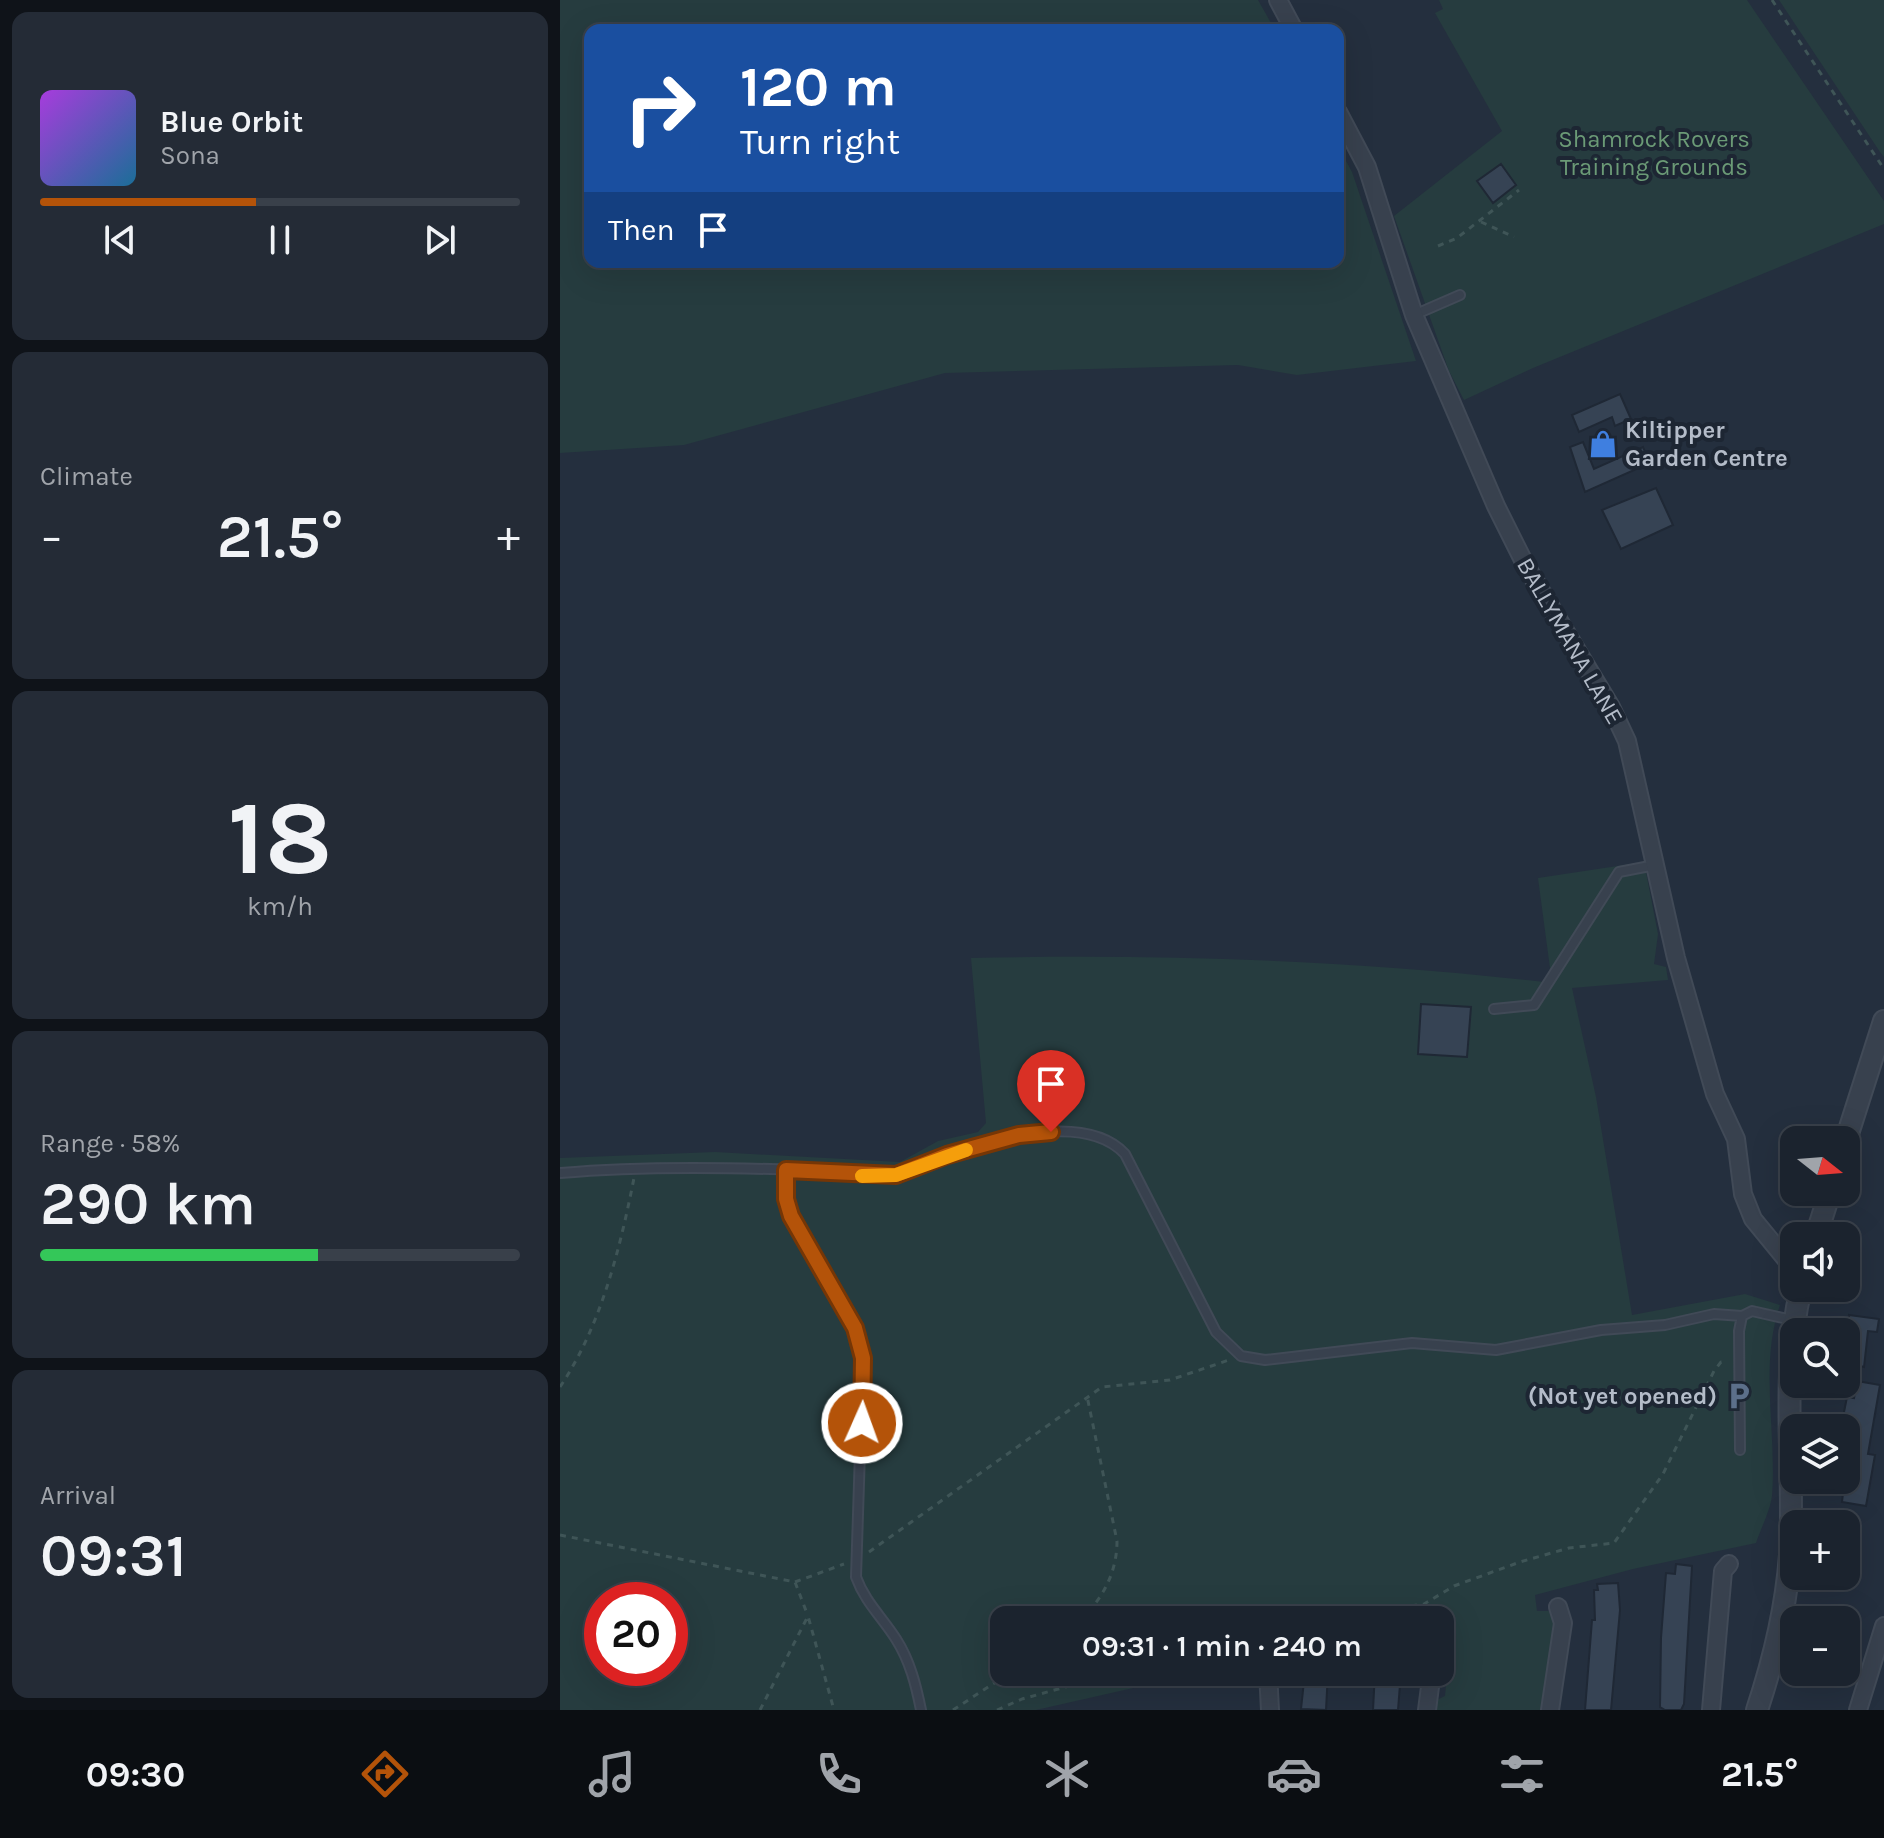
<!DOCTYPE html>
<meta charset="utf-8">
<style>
body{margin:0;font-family:Karla,sans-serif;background:#242b36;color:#f1f3f6;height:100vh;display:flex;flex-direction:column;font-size:30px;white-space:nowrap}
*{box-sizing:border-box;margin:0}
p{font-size:26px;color:#a0a4aa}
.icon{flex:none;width:44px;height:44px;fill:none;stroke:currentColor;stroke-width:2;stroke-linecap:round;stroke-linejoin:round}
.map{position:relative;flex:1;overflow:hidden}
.panel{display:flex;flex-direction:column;gap:12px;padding:12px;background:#0f1319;width:560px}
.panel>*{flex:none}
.banner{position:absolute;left:24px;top:24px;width:760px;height:244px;border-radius:16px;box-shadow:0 8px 32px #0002,0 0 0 2px #39404a;background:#1a4fa0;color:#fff;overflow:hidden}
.needle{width:52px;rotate:107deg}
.fabs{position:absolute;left:1220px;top:1126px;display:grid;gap:16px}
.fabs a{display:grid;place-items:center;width:80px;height:80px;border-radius:16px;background:#1b232e;box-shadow:0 8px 32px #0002,0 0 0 2px #39404a;font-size:40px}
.speed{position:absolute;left:24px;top:1582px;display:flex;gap:16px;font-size:40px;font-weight:700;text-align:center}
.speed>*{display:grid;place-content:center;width:104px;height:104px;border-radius:50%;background:#1b232e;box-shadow:0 8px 32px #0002,0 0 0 2px #39404a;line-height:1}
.speed .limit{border:12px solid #d22;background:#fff;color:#111}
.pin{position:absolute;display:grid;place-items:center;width:68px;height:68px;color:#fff;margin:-82px -34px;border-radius:50% 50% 50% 0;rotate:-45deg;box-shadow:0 0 8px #0007}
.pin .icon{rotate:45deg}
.me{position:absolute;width:88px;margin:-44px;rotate:2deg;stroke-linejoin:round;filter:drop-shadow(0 0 6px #0008)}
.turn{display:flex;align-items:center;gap:28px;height:168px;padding:0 24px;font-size:36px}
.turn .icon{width:104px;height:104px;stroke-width:2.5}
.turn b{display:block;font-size:56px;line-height:68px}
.then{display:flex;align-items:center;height:76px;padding:0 24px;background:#0003;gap:16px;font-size:30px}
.big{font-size:60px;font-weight:600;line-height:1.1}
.panel .card{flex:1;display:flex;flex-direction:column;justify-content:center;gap:12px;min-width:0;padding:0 28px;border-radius:16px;background:#242b36}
.panel .dial{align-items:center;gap:0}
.dial b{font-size:104px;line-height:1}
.song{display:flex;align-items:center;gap:24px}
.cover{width:96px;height:96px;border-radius:12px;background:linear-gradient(135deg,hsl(280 70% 55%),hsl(200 70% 35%))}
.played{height:8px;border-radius:4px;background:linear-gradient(90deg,#b45309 45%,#39404a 45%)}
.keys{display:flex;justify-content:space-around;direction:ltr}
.heat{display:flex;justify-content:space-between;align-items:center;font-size:44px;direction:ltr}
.charge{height:12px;border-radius:6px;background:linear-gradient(90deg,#34c759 58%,#39404a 0)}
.trip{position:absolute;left:430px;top:1606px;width:464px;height:80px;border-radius:16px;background:#1b232e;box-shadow:0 8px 32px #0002,0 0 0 2px #39404a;font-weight:600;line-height:80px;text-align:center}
.tab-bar{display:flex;height:128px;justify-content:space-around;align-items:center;background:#0b0e12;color:#a0a4aa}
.tab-bar .icon{width:56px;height:56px}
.tab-bar .on{color:#b45309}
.tab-bar b{font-size:36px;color:#f1f3f6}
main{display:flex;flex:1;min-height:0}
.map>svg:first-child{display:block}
</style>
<main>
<section class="panel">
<div class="card">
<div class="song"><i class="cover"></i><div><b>Blue Orbit</b><p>Sona</p></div></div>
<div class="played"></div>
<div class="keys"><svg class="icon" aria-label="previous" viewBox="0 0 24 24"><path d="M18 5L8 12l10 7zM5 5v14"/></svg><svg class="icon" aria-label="pause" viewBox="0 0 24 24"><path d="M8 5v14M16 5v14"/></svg><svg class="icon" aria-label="next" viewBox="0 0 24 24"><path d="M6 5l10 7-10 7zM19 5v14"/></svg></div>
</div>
<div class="card"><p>Climate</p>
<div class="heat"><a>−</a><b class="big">21.5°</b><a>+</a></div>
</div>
<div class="card dial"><b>18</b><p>km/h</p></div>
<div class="card"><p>Range · 58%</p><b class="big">290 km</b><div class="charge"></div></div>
<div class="card"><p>Arrival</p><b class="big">09:31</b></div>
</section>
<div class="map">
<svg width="1324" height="1710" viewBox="0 0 1324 1710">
<rect width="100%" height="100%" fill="#242f3e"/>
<path fill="#263c3f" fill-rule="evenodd" d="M0,0H698L715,30H30V262H778V146L792,172L856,361L737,375L678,365L385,373L124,445L0,453Z
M879,0H1187L1324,201V224L973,368L904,400L889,371L834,216L942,131L875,13L883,9Z
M1219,0H1324V157L1320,152Z
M1084,862L1098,934L1094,964L1106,967L1108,980L1012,988L1036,1097L1072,1315L1185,1294L1220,1305C1199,1367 1217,1432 1212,1496C1210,1511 1201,1528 1196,1543L1073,1569L975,1595L977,1611H993L995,1626L982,1710H874L877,1700L885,1696L888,1664L880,1663V1620L875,1617L444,1620V1672H644L476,1710H0V1158L155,1152L340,1162L378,1141L418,1132L426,1123L411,958C608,954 796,960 992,983L978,878ZM42,1600H110V1668H42Z"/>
<path fill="#364354" stroke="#1f2835" stroke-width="2" d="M941,164L956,185L933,203L917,181Z
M1060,394L1071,419L1055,426L1052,417L1019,432L1012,415Z
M1023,442L1034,469L1083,447L1090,463L1025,492L1010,447Z
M1096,488L1113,525L1061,549L1042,510Z
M861,1004L911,1007L907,1057L858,1054Z
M1289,1315L1319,1319L1317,1332L1308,1331L1304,1367L1286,1362Z
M1297,1381L1320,1385L1308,1454L1315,1455L1306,1506L1282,1502L1286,1467L1289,1468L1295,1434L1286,1432L1289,1418L1283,1417L1287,1397L1294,1398Z
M1116,1564L1132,1566L1124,1704L1121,1710H1105L1100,1707L1101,1638L1106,1573L1115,1574Z
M1058,1583L1060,1610L1051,1710H1025L1032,1620H1035L1034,1590H1038L1037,1584Z
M745,1672H768L766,1710L741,1709Z
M815,1672H841L838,1710H813Z"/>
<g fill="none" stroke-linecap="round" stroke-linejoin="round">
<defs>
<path id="service" d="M854,315L900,295
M934,1009L974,1005L1059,872L1095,865
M226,1170C223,1236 286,1291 303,1358L296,1577C305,1602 322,1617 336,1639C350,1661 356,1685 361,1710
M0,1173C79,1166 158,1167 237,1170C269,1171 303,1180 335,1175C352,1172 369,1161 386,1155C433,1139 526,1112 565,1154L656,1332L681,1356L705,1360L852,1343L936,1350L1041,1330L1105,1325L1154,1314L1182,1316
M1180,1450L1179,1331L1182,1316L1192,1311L1232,1320"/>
<path id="minor" d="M718,0L734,30
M778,112L807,167L854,315L936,506L966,566L1051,707L1067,741L1116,958L1155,1094L1176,1139L1183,1194L1193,1219L1234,1269
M708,1672L710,1710
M867,1710L871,1679
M990,1710L1003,1623L998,1607
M1151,1710L1163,1571L1169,1564
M1298,1710L1324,1626"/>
<path id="tertiary" d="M1286,1140L1324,1021
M1256,1236L1270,1192
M1197,1710C1214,1659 1226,1609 1230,1555C1235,1465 1220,1377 1241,1288"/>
</defs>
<use href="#service" stroke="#414a57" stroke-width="12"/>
<use href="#minor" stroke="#414a57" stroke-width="20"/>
<use href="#tertiary" stroke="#414a57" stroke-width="24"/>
<path stroke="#3f5557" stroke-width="3" stroke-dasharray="6 6" stroke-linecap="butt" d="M1212,0L1324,169
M921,222L954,237
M878,246L897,238L959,190
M0,1387C41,1326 60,1249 74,1178
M0,1535L235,1582L248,1616
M309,1552L542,1387L610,1380L669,1360
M235,1582L284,1564
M520,1620C543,1599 557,1572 557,1541L527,1396
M756,1620L864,1604L894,1586L960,1562L1009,1548L1054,1543L1103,1474L1154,1371L1161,1362H1167
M200,1710L248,1616L274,1710
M393,1710L451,1672
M437,1710L462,1699L560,1672"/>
<use href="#service" stroke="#38414e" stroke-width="8"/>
<use href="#minor" stroke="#38414e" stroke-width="16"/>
<use href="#tertiary" stroke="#38414e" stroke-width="20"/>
</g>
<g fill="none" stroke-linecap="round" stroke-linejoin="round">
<defs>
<path id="route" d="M302,1423L303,1358L295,1328L231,1216L226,1199V1170L336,1175L387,1155L459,1135L491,1132"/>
</defs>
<use href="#route" stroke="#753606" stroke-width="20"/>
<use href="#route" stroke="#b45309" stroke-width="14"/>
<path stroke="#f59e0b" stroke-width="14" d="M302,1176L336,1175L406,1150"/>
</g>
<defs>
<symbol id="shop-bare" viewBox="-9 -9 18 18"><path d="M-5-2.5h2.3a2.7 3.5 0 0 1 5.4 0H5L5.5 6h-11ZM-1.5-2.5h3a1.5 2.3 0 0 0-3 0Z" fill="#3f7fe0" stroke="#1d2633" stroke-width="2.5" paint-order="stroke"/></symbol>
<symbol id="parking-bare" viewBox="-9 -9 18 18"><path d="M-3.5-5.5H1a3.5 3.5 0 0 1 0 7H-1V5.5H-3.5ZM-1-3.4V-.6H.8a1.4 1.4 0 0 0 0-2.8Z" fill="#5c6f8a" stroke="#1d2633" stroke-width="2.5" paint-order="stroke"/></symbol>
</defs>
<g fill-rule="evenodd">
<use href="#shop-bare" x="1023" y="424" width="40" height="40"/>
<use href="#parking-bare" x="1159" y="1376" width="40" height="40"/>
</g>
<g text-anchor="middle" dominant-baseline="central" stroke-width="8" stroke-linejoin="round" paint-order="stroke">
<g font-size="24" fill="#6b9a76" stroke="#1d2633">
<text x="1094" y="139">Shamrock Rovers<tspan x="1094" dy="28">Training Grounds</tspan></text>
</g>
<g font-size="24" font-weight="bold" fill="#b4bcc9" stroke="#1d2633" text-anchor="start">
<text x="1065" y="430">Kiltipper<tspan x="1065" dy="28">Garden Centre</tspan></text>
<text x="1157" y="1396" text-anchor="end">(Not yet opened)</text>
</g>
<g font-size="24" fill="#b4bcc9" stroke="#1d2633">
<text transform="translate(1010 641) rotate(60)">BALLYMANA LANE</text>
</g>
</g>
</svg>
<div class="fabs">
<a><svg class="needle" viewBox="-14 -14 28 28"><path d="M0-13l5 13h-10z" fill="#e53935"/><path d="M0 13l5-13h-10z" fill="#a0a4aa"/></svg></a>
<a><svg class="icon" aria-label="sound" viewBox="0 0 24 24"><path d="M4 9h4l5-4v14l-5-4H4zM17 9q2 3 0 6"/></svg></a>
<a><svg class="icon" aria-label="search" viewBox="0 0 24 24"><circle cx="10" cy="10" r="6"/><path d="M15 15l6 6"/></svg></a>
<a><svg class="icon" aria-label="layers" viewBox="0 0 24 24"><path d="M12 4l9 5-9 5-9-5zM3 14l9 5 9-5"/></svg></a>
<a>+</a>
<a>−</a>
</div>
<div class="speed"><div class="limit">20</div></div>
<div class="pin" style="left:491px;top:1132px;background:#d93025"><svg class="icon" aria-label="arrive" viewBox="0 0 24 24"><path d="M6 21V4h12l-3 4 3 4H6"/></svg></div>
<svg class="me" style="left:302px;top:1423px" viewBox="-20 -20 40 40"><circle r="17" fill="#b45309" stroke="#fff" stroke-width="3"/><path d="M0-11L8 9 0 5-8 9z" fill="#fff"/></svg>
<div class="trip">09:31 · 1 min · 240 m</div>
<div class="banner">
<div class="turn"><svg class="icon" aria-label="right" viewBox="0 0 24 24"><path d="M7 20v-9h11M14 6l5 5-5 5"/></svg><div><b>120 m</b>Turn right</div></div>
<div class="then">Then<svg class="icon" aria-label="arrive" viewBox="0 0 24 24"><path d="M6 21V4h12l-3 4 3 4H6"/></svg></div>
</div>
</div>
</main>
<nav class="tab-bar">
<b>09:30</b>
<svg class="icon on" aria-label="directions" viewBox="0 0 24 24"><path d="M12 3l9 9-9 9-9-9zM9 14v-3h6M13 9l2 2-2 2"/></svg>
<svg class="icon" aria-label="music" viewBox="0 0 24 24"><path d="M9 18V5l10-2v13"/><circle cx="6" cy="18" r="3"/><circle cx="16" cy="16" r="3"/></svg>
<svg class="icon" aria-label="phone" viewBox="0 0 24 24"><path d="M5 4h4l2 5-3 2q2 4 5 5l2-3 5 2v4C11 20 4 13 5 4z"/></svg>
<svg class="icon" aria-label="climate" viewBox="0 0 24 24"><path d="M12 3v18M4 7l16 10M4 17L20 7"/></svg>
<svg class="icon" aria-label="car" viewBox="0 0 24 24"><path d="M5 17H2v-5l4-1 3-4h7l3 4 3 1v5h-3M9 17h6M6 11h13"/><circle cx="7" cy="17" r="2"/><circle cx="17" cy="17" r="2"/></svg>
<svg class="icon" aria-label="filters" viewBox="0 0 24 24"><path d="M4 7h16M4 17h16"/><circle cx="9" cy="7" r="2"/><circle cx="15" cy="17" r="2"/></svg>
<b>21.5°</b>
</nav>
